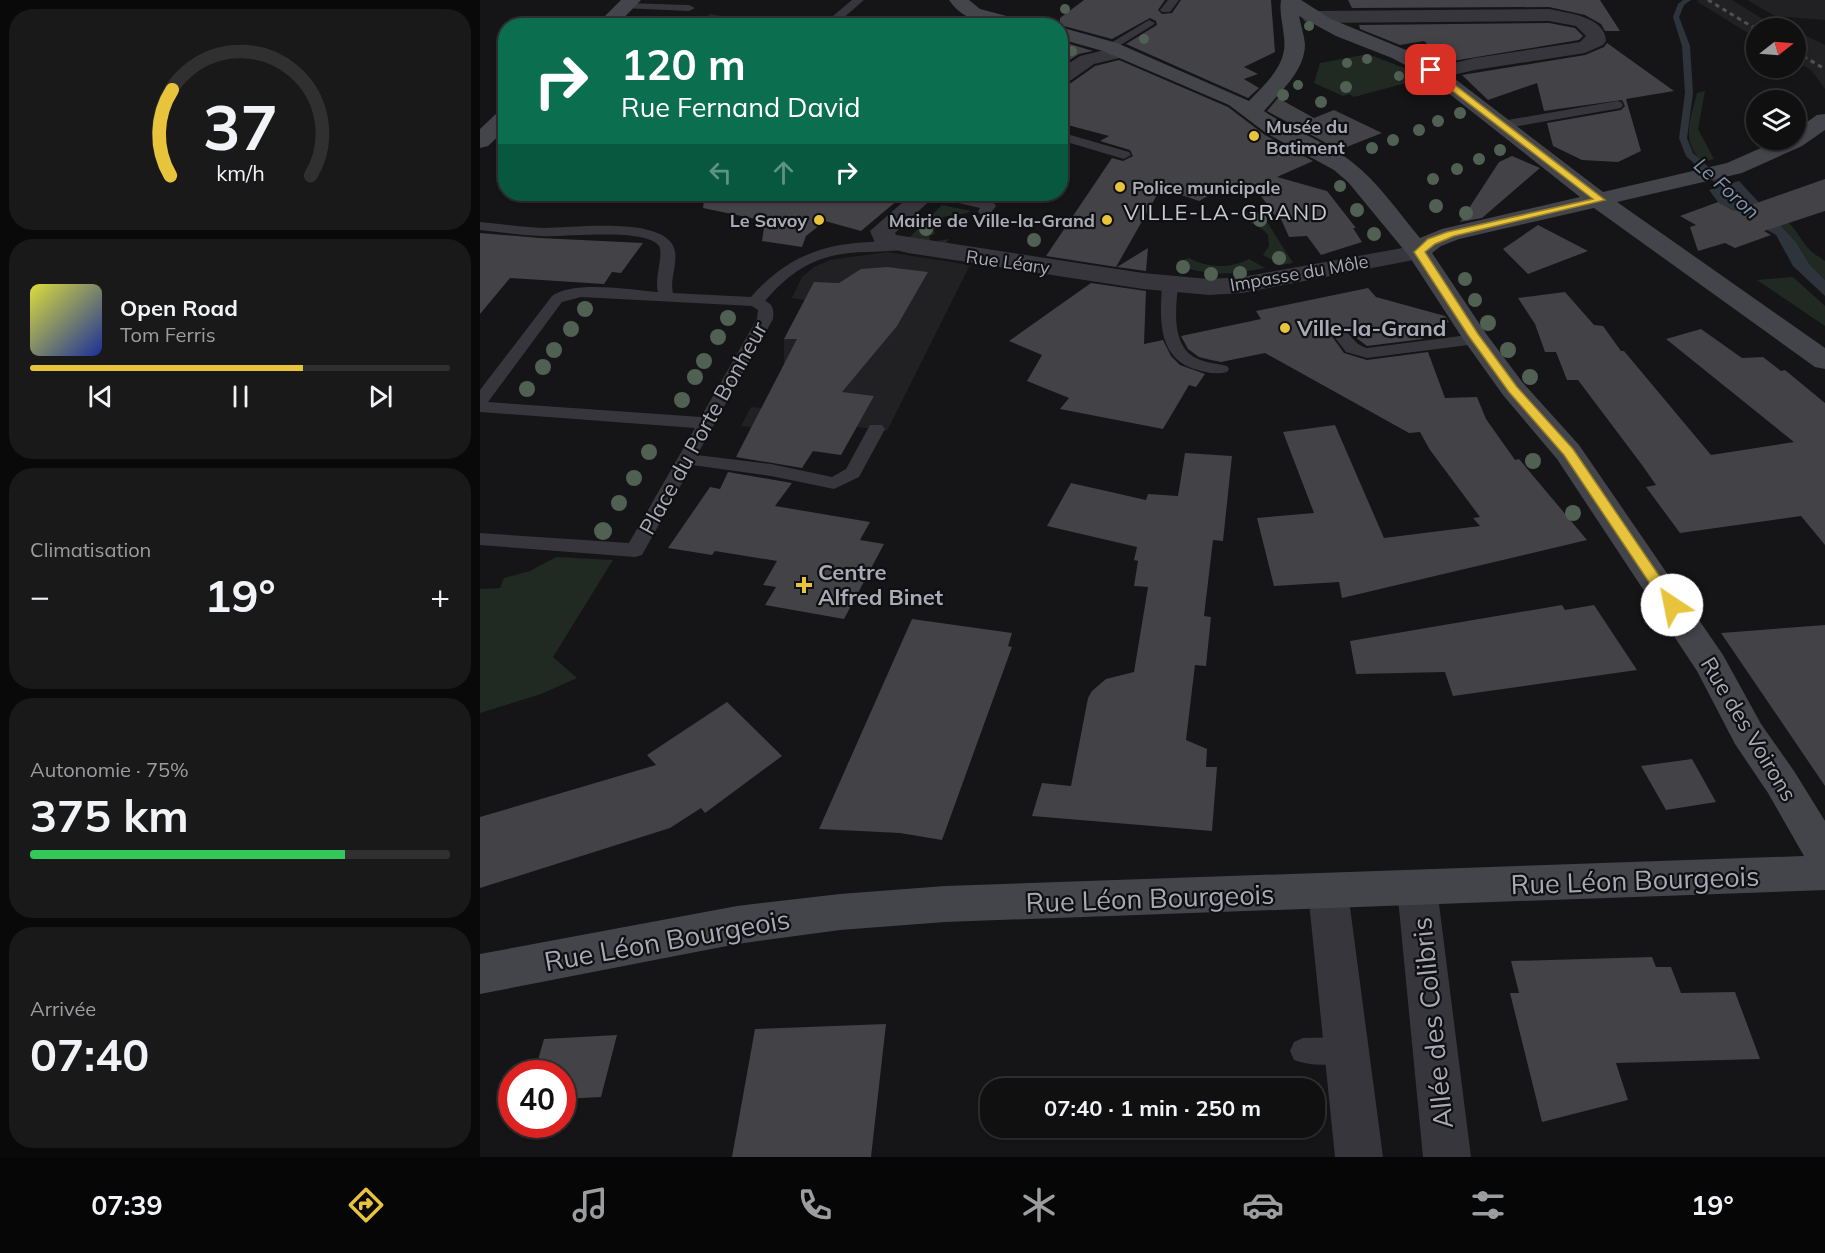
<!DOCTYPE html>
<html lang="fr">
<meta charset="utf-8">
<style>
body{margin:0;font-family:Mulish,sans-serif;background:#19191a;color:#f1f3f6;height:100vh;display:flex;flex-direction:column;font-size:22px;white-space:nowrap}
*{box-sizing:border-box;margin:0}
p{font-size:20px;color:#9c9d9f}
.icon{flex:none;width:33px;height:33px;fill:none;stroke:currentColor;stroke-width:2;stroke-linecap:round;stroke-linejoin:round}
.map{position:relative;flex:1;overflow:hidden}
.drawer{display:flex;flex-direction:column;gap:9px;padding:9px;background:#090909;width:480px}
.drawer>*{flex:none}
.top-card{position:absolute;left:18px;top:18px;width:570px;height:183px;border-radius:24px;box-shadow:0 2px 4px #0004,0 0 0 2px #303031;background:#0b6e4f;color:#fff;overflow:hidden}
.needle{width:39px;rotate:73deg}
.tools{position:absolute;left:1266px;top:18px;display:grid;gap:12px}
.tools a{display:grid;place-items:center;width:60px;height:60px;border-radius:50%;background:#101011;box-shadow:0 2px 4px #0004,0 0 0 2px #303031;font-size:30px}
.speed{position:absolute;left:18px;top:1060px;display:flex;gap:12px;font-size:30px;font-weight:700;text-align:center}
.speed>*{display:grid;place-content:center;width:78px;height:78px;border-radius:50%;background:#101011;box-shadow:0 2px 4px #0004,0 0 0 2px #303031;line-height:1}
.speed .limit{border:9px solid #d22;background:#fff;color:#111}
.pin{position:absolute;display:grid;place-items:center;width:51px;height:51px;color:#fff;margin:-26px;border-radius:12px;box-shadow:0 3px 9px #0006}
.me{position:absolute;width:66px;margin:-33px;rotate:326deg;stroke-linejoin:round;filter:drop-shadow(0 0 4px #0008)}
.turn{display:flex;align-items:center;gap:21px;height:126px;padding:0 24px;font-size:27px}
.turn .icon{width:78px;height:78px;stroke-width:2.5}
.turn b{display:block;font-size:42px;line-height:51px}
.lanes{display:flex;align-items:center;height:57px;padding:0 24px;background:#0003;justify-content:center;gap:30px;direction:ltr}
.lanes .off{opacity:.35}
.big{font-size:45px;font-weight:700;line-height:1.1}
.drawer .widget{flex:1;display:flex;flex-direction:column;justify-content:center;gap:9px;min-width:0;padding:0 21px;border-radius:24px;background:#19191a}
.drawer .dial{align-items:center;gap:0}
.dial svg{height:156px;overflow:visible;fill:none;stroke:#303031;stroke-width:7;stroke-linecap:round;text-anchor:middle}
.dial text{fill:#f1f3f6;stroke:none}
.song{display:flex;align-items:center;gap:18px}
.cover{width:72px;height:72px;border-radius:9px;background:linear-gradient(135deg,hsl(60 70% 55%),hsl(230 70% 35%))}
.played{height:6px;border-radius:3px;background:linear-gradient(90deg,#e8c33c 65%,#303031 65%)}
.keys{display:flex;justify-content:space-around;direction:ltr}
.heat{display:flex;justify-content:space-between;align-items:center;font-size:33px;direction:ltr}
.charge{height:9px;border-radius:4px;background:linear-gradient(90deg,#34c759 75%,#303031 0)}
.trip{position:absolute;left:500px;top:1078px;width:345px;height:60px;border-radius:24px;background:#101011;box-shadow:0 2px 4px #0004,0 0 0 2px #303031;font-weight:700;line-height:60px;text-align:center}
.dock{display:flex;height:96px;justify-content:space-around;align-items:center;background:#060607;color:#9c9d9f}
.dock .icon{width:42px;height:42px}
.dock .active{color:#e8c33c}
.dock b{font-size:27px;color:#f1f3f6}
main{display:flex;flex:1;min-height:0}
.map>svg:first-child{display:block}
</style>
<main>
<section class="drawer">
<div class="widget dial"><svg viewBox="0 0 100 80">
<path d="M14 69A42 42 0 1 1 86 69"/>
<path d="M14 69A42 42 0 0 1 15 25" stroke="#e8c33c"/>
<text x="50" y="56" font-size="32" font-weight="700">37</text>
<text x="50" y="72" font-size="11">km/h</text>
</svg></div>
<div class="widget">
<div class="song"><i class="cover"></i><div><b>Open Road</b><p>Tom Ferris</p></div></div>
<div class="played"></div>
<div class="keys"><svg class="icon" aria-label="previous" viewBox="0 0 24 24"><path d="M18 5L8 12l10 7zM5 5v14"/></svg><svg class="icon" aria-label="pause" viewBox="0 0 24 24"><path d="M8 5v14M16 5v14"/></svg><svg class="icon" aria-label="next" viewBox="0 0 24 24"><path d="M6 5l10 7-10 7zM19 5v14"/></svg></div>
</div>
<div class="widget"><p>Climatisation</p>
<div class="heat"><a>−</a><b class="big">19°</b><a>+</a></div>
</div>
<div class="widget"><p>Autonomie · 75%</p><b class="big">375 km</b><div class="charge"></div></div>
<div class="widget"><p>Arrivée</p><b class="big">07:40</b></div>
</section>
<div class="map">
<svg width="1345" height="1157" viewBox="0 0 1345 1157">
<rect width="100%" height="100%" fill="#151517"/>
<path fill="#212124" d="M1219,0H1252L1281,18L1310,28H1276V38L1216,1Z
M1267,0H1345V20L1295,16Z
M1316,31L1345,45V89L1331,70L1316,61Z
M407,252L490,265L407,431L377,427L361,455L264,442L272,427L261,426L271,407L282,408L304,365V339L325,300L312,298L322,277L334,267L350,260Z"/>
<path fill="#212923" d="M230,14L292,25H216Z
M888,54L924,68L941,79L874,97L869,94L863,96L834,83L840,63Z
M1225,91L1218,129L1234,159L1222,162C1200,140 1211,119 1217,93Z
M462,205L491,211L487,213L463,217L464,222L458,223L459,228L454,229L455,234L449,236L451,242L469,239L463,247L428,239Z
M780,211L813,263L801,265L783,255L789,246L788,235C780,224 766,223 758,214Z
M1291,215C1312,217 1317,236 1329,249C1333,254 1340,257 1345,261V280L1330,265L1316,242Z
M709,258C727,268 751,269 769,259L785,268C755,274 725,278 696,263Z
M1313,277L1345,306V326L1277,280Z
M76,557L133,560L73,657L97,678L61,694L0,713V589L20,588L24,578L50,571Z"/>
<path fill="#2e343c" d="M1259,181L1316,242L1330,265L1345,280V296L1313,266L1296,235L1238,202L1229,190Z"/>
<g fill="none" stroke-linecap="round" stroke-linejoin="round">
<path fill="#2e343c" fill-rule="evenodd" d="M1203,0H1211L1204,5L1199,17L1210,46L1213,93L1207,138L1213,153L1259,195V199H1253L1206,156L1199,138L1205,93L1202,46L1193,17L1198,4Z"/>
</g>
<path fill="#424247" d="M604,0H685L678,10L682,14L692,13L701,0H791L795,52L764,67L778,74L764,79L779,88L768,98L646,44L677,25L676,21L670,18L632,39L580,25V18Z
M868,0H1120L1140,31H1125L1121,24L1105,15L1069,7L872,8Z
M1069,23L1095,28L1103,36L1099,40L967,62L944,41L920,45L880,29L879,25Z
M580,41L613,51L599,54L580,66Z
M1127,43L1194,91L1146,99L1161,151L1138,162L1102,160L1073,146L1067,123L1141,110L1145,106L1142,100L1064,111L1057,83L1008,100L982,75L1105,55L1124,47Z
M639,60L748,107L785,135L833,161L797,177L847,191L876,228H873L882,242L841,255L827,236L809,237L801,219L798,220L774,186L758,193L740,189L719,201L681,188L636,267L566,256L632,158L643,161L653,156L650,150L620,141L629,136L580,123V87L588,85L615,66Z
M798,98L834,118L854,110L902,133L859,150L787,111Z
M1032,156L1060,168L1002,218L980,222L1019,162Z
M1345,179V211L1284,231L1291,235L1255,248L1245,243L1218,251L1210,227L1216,225L1200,216L1238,202L1254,211Z
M225,194H425L381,231L345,221L326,236L322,247L282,241L285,221L223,208Z
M1058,225L1108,251L1048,274L1023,249Z
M0,233L60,238L163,243L141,273L132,272L124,284L30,278L0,314Z
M668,248L666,271L637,267Z
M407,267L448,272L417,326L362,392L394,396L361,455L333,451L322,468L256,457L317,339H304L334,282L359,283L381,269Z
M611,283L666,291L664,344L683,340L691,356L700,365L725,374L716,387L709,385L683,429L580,409L589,398L547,381L562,355L529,341Z
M888,288L896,297L965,316L969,322L939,329L943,339L887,346L866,330L860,328L851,335L864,353L887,360L948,352L965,398L997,397L1006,419L1035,460L1039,459L1107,540L862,598L859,582L794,586L777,518L834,513L803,432L855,425L904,538L1000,526L993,518L1000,517L950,450L940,432L929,433L785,353L741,362L731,360L719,357L708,349L701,336L781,319L776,311Z
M1085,292L1114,325L1123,326L1141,351H1144L1231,455L1314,442L1186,339L1221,329L1262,358L1283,357L1301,371L1305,370L1345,403V545L1321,516L1200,533L1166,487L1176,485L1162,465L1098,380H1087L1076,352H1065L1055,324L1038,298Z
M705,453L752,456L743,541L733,540L724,616L731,617L726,666L715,665L706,740L727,749L726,767H737L732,831L552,816L562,783L591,786L608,698L612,691L626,679L654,672L668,587L654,586L658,561L654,560L657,547L567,526L591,483L666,500L668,494L698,496Z
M248,472L312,483L295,506L390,522L380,540L404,544L364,619L285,605L296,587L283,585L297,561L235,551L232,555L188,548L230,487L240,489Z
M1082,605L1085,610L1114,605L1157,670L973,696L965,672L876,674L870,641Z
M432,619L532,633L528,646L532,647L462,840L420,833L339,829Z
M1345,625V786L1241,633Z
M247,702L302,756L225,813L221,808L190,828L0,888V817L176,765L167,755Z
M1212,759L1236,802L1186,810L1161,766Z
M1172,957L1176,967H1191L1201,993L1255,992L1280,1059L1136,1063L1148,1100L1062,1122L1030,993H1039L1031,961Z
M406,1024L391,1157H252L275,1029Z
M137,1035L121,1097L82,1099V1074H54L64,1039Z"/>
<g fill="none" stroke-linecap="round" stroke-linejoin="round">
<path fill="#36363c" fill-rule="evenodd" d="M372,0H384L354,26H341Z
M688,0H699L690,12H682L680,10Z
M146,3L209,5L215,8L209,11L142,8V4Z
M669,20L675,23L673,25L634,49L630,50L624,47Z
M1137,101L1141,102L1143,105L1141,108L1022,129L1016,125L1022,121Z
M580,132L649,152L651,155L644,159L580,140Z
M451,194H474L514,203L516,206C511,213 508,216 500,214L498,211L500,208L453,197Z
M0,222C21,224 43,227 64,228C93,228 175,217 192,244C201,257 189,278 193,293L271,297C304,259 340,244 390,242C402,241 415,240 427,243L429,246C426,250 427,250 422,250C397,253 373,250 348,257C322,264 302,281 285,301C293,304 294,310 293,319L217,455L291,464L352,477L366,469L390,425H402L405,429L379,477L354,489L291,476L212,465L162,555L155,557L0,545V533L149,543L215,428L0,412V390L72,296C95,280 149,290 178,292C174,279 184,254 179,246C165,227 84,238 60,236C40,235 20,232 0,230ZM101,297L272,306L278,310L277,319L221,417L8,402L82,302Z
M690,280L698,285C696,308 691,343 714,357C724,363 736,363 747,366L749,369L747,372C737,375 724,372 714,369C677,356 680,318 682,285Z
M861,330C873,333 872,344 887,348L996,334L1004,339L996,344L887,358L866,352L853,335Z
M866,1037L875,1041L879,1050L875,1059C858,1066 831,1067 814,1060L810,1051L814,1042L823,1038Z"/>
<path fill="#36363c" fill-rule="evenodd" d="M1069,9C1087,13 1125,16 1126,41L1123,45L1105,53L995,70L955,79L948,77L945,73L948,69L995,58L1100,42L1106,36L1096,26L1069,21L831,23L824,21L822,17L824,13L831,11Z
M641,46L648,48L651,52L648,56L614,64L587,83L580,85V69L600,56Z
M432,194H457L415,233L416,235L663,273L729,279L762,277L939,245L948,247L951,252L948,257L939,259L762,293L729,295L663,289L428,253L396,245L390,231Z
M937,870L951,875L957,888L991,1157H943L917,888L923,875Z
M848,874L862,879L868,892L903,1157H855L828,892L834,879Z"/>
<path fill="#44454b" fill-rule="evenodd" d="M141,0H161L136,26H115Z
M469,0H489L500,9L549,22L551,26C522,26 487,27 469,0Z
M801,0H821L851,19L926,50L962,69L1123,192L1247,163L1299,140H1316V130L1337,115L1345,114V130L1322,146L1262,173L1137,202L1345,348V369L1335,367L1114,208L979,239L961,246L952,253L1007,335L1043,383L1099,445L1243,655L1281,724L1314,771L1345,821V890L465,922L360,930L257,944L0,994V954L257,906L360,894L465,886L1324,856L1288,793L1255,744L1217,671L1077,459L1023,395L983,339L929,256L868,182L854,170L786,133L749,105L623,51L580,39V27L637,43L769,101C786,83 808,65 804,37C803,24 799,13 801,0ZM819,16L856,36L912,58L948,77L1100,197L962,229L940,238C919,213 898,182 872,162C847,142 811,130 784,111C800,92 825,71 825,44C824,35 821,26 819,16Z
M26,111V129L8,146L0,148V129L18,112Z"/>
<path stroke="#4f5056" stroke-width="3" stroke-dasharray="4.5 4" stroke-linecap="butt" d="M1228,0L1276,29
M1316,52L1345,69"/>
</g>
<g fill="#506154">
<circle cx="585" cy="9" r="5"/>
<circle cx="829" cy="26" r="5"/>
<circle cx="664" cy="39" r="5"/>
<circle cx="592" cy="51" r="5"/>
<circle cx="887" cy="59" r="5"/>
<circle cx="867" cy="63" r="5"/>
<circle cx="919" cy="76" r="5"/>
<circle cx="818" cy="85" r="5"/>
<circle cx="866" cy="87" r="6"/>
<circle cx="803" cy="95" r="6"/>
<circle cx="841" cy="102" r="6"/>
<circle cx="980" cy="113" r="6"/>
<circle cx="958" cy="121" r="6"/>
<circle cx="939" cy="130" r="6"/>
<circle cx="913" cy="140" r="6"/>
<circle cx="892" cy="148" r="6"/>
<circle cx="1020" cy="150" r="6"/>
<circle cx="999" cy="159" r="6"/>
<circle cx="977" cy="169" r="6"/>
<circle cx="953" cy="179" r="6"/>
<circle cx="860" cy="186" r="6"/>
<circle cx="956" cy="206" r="7"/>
<circle cx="877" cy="210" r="7"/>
<circle cx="986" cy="213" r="7"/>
<circle cx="780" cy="220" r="7"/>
<circle cx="446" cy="229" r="7"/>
<circle cx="894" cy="234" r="7"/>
<circle cx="554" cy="240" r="7"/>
<circle cx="799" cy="258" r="7"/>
<circle cx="703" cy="267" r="7"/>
<circle cx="760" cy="273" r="7"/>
<circle cx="731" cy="274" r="7"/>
<circle cx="985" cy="279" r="7"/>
<circle cx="995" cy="300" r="7"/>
<circle cx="105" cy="309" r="8"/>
<circle cx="248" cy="318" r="8"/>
<circle cx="1008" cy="323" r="8"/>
<circle cx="91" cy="329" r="8"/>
<circle cx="238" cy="337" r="8"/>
<circle cx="74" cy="350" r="8"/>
<circle cx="1028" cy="350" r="8"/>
<circle cx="224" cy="361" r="8"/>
<circle cx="63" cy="367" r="8"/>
<circle cx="215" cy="377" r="8"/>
<circle cx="1050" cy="377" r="8"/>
<circle cx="47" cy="389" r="8"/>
<circle cx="202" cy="400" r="8"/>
<circle cx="169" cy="452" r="8"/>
<circle cx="1053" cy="461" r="8"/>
<circle cx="154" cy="478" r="8"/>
<circle cx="139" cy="503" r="8"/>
<circle cx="1093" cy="513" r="8"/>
<circle cx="123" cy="531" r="9"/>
</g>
<path fill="#e8c33c" stroke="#977f27" stroke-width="1.5" d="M948,69H954L1125,200L974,236L955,244L945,252L998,334L1037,387L1093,449L1197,602L1199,605L1197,609H1187L1084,455L1029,392L988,335L934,252L948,239L967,232L1113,199L948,72Z"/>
<g fill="#e8c33c" stroke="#101012" stroke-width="2">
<circle cx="774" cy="136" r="6"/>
<circle cx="640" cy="187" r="6"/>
<circle cx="339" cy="220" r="6"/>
<circle cx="627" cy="220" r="6"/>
<circle cx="805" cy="328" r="6"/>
<path d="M321 576h6v6h6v6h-6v6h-6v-6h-6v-6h6z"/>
</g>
<g text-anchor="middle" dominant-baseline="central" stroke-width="4.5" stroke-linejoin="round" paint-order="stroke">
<g font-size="18" font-weight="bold" fill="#a8aab6" stroke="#101012" text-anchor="start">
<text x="786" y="126">Musée du<tspan x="786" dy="21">Batiment</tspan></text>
<text x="652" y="187">Police municipale</text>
<text x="327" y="220" text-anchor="end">Le Savoy</text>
<text x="615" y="220" text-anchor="end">Mairie de Ville-la-Grand</text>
</g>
<g font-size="18" fill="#a8aab6" stroke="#101012">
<text transform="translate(528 262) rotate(8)">Rue Léary</text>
<text transform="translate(819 273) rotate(-10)">Impasse du Môle</text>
</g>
<g font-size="20" font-style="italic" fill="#8094af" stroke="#101012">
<text transform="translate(1247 188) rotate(42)">Le Foron</text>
</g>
<g font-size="22" letter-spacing="1.5" fill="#c8cad2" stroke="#101012">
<text x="746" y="212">VILLE-LA-GRAND</text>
</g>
<g font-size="22" font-weight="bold" fill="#a8aab6" stroke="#101012" text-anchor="start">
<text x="817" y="328">Ville-la-Grand</text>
<text x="338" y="572">Centre<tspan x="338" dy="25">Alfred Binet</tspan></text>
</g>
<g font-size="22" fill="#a8aab6" stroke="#101012">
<text transform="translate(223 428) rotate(-61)">Place du Porte Bonheur</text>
<text transform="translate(1269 729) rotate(59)">Rue des Voirons</text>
</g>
<g font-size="27" fill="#a8aab6" stroke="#101012">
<text transform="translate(1155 880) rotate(-2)">Rue Léon Bourgeois</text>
<text transform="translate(670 898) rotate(-2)">Rue Léon Bourgeois</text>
<text transform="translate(187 940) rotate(-10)">Rue Léon Bourgeois</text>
<text transform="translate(952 1023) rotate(-96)">Allée des Colibris</text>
</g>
</g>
</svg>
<div class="tools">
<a><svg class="needle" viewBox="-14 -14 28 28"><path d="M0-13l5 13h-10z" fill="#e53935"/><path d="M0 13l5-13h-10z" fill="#9c9d9f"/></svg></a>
<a><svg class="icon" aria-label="layers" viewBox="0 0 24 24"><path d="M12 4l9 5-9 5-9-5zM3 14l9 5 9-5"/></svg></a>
</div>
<div class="speed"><div class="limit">40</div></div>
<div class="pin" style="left:951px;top:70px;background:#d93025"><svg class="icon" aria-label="arrive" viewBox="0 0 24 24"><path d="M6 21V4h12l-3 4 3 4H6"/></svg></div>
<svg class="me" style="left:1192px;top:605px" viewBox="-20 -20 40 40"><circle r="19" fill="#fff"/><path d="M0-13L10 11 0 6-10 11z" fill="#e8c33c"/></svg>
<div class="trip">07:40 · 1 min · 250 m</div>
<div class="top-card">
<div class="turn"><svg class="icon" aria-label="right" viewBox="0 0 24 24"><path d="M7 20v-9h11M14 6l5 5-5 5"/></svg><div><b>120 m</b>Rue Fernand David</div></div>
<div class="lanes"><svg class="icon off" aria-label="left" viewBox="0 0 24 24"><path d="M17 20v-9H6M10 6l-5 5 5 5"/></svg><svg class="icon off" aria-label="ahead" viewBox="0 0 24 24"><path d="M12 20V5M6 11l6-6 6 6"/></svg><svg class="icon" aria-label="right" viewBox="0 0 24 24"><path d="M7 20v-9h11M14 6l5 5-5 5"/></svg></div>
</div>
</div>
</main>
<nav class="dock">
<b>07:39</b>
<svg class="icon active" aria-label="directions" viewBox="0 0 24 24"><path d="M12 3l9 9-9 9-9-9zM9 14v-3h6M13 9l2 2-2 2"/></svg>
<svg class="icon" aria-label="music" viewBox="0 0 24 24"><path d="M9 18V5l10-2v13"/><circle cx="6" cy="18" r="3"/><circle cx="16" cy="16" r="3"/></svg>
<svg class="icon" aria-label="phone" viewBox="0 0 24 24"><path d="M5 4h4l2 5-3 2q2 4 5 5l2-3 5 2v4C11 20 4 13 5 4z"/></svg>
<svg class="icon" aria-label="climate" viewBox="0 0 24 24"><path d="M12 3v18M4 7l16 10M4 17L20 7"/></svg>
<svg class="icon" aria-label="car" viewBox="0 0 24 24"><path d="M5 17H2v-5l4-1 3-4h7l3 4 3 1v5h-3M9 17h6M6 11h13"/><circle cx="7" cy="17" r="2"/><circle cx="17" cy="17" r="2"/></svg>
<svg class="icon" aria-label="filters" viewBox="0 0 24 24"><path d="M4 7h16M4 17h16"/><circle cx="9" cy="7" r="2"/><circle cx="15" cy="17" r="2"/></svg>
<b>19°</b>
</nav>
